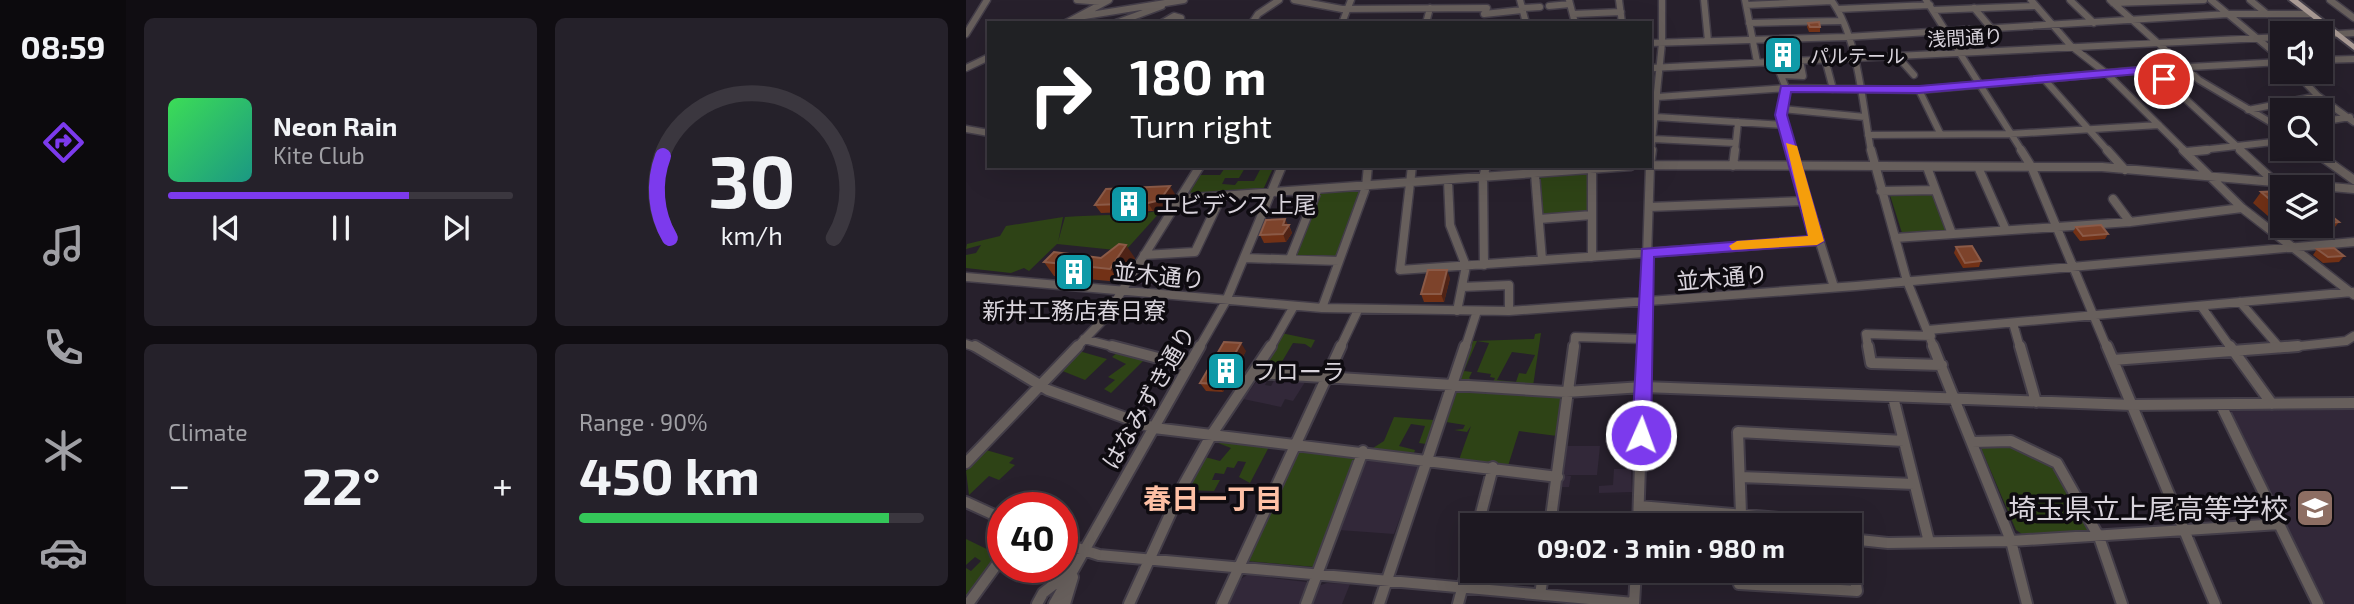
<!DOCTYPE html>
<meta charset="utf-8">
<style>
body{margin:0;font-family:"Exo 2","Noto Sans JP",sans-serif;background:#25212a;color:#f1f3f6;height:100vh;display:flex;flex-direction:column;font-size:26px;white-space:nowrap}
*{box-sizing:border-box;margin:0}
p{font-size:23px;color:#a0a0a5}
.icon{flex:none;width:38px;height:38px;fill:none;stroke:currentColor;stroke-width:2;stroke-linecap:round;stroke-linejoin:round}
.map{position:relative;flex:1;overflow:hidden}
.sheet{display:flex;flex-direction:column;gap:18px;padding:18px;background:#100d12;width:840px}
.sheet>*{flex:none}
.hud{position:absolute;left:21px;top:21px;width:665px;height:147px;border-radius:0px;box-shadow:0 7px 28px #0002,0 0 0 2px #3b373f;background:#202124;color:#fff;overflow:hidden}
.buttons{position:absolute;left:1304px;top:21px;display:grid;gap:14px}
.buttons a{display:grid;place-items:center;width:63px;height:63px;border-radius:0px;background:#1d1821;box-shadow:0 7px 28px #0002,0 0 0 2px #3b373f;font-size:35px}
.speed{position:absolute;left:21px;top:492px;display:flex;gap:14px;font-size:35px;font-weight:700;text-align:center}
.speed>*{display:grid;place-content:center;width:91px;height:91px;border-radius:50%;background:#1d1821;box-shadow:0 7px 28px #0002,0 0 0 2px #3b373f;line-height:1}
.speed .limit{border:10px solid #d22;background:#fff;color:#111}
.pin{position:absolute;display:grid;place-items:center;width:60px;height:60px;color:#fff;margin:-30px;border:4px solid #fff;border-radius:50%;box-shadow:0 2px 7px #0007}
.me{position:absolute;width:77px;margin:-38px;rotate:2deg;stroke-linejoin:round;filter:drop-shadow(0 0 5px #0008)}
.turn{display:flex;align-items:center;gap:24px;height:147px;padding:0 28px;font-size:32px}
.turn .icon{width:91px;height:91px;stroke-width:2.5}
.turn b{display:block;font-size:49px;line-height:60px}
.big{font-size:52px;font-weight:700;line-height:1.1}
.sheet .card{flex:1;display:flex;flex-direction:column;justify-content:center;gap:10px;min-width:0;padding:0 24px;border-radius:10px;background:#25212a}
.sheet .dial{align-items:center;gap:0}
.dial svg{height:182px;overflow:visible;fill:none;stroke:#3b373f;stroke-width:7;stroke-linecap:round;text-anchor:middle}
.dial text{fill:#f1f3f6;stroke:none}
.song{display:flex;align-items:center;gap:21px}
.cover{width:84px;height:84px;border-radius:10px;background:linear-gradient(135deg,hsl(130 70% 55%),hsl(170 70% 35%))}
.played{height:7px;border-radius:4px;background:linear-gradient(90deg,#7c3aed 70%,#3b373f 70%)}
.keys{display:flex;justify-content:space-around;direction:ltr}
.heat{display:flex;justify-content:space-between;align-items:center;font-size:38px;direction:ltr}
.charge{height:10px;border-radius:5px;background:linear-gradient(90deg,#34c759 90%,#3b373f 0)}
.sheet .tiles{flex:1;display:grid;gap:18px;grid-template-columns:repeat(2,1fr)}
.trip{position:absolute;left:494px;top:513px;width:402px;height:70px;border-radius:0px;background:#1d1821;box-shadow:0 7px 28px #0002,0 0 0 2px #3b373f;font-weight:700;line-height:70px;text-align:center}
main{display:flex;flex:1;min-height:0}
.tabs{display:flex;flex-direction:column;width:126px;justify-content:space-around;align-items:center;background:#0c0a0d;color:#a0a0a5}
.tabs .icon{width:49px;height:49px}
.tabs .current{color:#7c3aed}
.tabs b{font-size:32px;color:#f1f3f6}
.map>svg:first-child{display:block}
</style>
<main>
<nav class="tabs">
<b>08:59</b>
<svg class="icon current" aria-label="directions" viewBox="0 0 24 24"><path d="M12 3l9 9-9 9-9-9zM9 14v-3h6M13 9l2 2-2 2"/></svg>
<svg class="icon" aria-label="music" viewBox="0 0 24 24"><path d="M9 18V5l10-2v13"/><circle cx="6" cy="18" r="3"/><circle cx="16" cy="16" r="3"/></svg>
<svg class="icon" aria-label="phone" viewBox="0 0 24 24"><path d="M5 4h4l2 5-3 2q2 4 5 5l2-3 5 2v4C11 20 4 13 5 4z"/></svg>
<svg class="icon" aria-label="climate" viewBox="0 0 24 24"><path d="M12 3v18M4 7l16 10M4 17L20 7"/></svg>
<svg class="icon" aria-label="car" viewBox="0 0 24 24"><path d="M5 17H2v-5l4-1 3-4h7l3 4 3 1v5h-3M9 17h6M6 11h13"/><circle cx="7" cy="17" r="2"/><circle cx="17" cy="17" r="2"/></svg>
</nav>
<section class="sheet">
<div class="tiles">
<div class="card">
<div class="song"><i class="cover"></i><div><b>Neon Rain</b><p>Kite Club</p></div></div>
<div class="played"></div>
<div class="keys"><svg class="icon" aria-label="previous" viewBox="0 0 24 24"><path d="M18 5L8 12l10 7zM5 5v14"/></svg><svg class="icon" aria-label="pause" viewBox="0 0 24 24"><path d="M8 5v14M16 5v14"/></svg><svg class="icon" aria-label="next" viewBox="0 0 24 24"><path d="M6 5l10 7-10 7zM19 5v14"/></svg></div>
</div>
<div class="card dial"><svg viewBox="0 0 100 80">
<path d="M14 69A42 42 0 1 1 86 69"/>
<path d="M14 69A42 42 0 0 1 11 33" stroke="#7c3aed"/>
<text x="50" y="56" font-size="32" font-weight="700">30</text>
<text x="50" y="72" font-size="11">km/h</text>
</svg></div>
<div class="card"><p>Climate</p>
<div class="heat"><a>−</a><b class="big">22°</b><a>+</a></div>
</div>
<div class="card"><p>Range · 90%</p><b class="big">450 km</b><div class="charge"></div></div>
</div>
</section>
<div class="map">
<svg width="1388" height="604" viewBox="0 0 1388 604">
<rect width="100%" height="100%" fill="#27202c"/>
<path fill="#322839" d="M212,271L202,287L166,283L172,273Z
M294,377H303L299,385L305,386L310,377L341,379L327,401L319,399L315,407L277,399Z
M1388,408V604H1358L1263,412L1265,410Z
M601,446H634L631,475H599L605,476L603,487H596Z
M398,459L451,462L453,466L428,534L373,530Z
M648,469H665L666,492L633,493V486L647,485Z
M281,575L340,582L341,585L334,604H262L272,581Z
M361,583L384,584L376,604H345L352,586Z"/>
<path fill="#2e4316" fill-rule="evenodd" d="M260,166H280L273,178H259L256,184L269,185L272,181H288L296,166H308L296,192L220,196L233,175H254Z
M622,173L621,212L576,217L574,176Z
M395,190L371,258L329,257L354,193Z
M923,192H966L980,231L936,233Z
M196,210L159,251L91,244L63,271L58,268L45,273L0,268V255L10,253L15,245L0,249L1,244L34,236L40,226L97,217L92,242L99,217C131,214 165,217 196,210Z
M315,333L349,340L345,348L339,344L327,343L311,370L297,369Z
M575,333L567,386L499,382L495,379L507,341L568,339L569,334ZM511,341L523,343L511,372L525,374L524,377L529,378L527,382L506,380L503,378L506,372L498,371ZM546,352L569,355L560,374L553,373L550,382L531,380Z
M113,351L141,359L119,380L94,370Z
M153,351L180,358L145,393L138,389L149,380L142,377L160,364L146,357Z
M492,389L593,395L596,398L591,436L553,431L542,466L493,460L505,426L501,432L488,430L497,429L499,425L480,422Z
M428,417L468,420L460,444L453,443L459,426L445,424L433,446L449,450L448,453L407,448L418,441Z
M252,439L304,445L284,483L273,477L280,462L272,461L268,468L261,467L258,474L249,473L246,480H254L248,491L220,490L239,457L254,461L265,448L247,441Z
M1018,443H1045L1090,465L1125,531L1056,534L1050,530L1015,448Z
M331,447L391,454L349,567L281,561Z
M20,450L48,458L43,463L49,465L33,480L23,476L3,495L0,471Z
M0,539L33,555L0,597V568L5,571L15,561L9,557L0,565Z"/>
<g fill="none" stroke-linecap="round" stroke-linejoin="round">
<defs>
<path id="minor-far2" d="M111,0L137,2
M328,0L376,9L521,8
M554,0L560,23
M603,0L609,23
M653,0L656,23
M738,0L742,41
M779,0L791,62
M865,0C892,35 897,108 905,151
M960,0L1056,151
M1065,0L1105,46L1140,73L1219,151
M1104,0L1128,23
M1144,0L1233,80L1316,129
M1245,0L1316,59
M1284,0L1301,14
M1364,0L1388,18
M1147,3L1238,0
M780,5L866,1
M583,6L604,4
M556,8L574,7
M1008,8L1025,28
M872,9L964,5
M967,10L1069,6
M518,14L556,10
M607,14L655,12
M112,17L218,0
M100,23L143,0
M150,23L196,6
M196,23L208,16L215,18
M286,23L292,14L313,0
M376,23L385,0
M460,23L464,8
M783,23L875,21
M0,34L21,0
M1354,35L1388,33
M684,43L880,37L1262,14H1344
M931,56L948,75
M859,59L867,89
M1354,60L1388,59
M809,61L820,88L815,115L825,151
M0,68L23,57
M684,68L1316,37
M1187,69L1276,151
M1329,72L1352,96L1388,122
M815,75L837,76L834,60
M1078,79L1142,151
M953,90L974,133
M691,97L820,88L953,90L1187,69L1316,62
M816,109L899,117
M1282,110L1352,96
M690,117L818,125
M1354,122L1384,117
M0,129L23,133
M902,135L1044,134L1193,125
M687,139L769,143
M1345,149L1348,151
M685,151L696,43V0
M769,151L772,122
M1226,151L1316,141"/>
<path id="minor-far1" d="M825,150L868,287
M905,150L941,281L968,348
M1055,150L1065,166L1141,348
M1141,150L1159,170
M1217,150L1276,208L1388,295
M1274,150L1310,183
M1346,150L1388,180
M1220,152L1241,150
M684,165L1136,167L1388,189
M684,165L686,150
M446,166L434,270L851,241
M767,166L769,150
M961,167L986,234
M1012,167L1040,230
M626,169V257
M569,174L576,260
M482,181L484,225L500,266L491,311
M915,191L969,190
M213,199L665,166
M1147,199L1164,222
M683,207L840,201
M573,219L626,215
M929,238L1164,222L1276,208
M178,255L229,252L255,197
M278,258L373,261
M324,259L351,191
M518,265L517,178L520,166
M0,277L356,308L543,311L890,286L1388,242
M496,287L543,285V311
M1274,302L1314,348
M1235,306L1265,348
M356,308L400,187L402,166
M1047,323L1054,348
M962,330L1386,292
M118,339L153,348
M0,344L12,348
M110,348L139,318L234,166
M233,348L260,301L316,166
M304,348L328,306
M374,348L392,310
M499,348L511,311
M608,348L609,337L678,339
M678,348L684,166
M902,348L900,334L965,336
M1316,348L1380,341L1388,336"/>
<path id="minor" d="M9,346L82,390L188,428L592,477
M146,346L223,366
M902,346L905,363L976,365
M967,346L1045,541L1061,604
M1054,346L1070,402
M1141,346L1249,604
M1264,346L1306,404
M1147,360L1332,346
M290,373L600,392L677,387L1166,405L1388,403
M927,397L963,542
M1255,405L1352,604
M1006,442L1045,441L1091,463L1133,537L1156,604
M0,463L112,346
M774,477L948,484
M0,502L37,519
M673,506L814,518L843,525
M775,514L772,432L938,441
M797,520L813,525
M512,525L527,467
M584,525L608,346
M672,525L678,346
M720,525L721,510
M884,539L922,543L1045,541L1314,524
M96,543L133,555L668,603
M771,570L773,584L891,591L884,543
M574,594L578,570
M2,604L37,556
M71,604L77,593L105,571
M88,604L234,346
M99,604L107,577
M163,604L217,486L246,434L305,346
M256,604L375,346
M340,604L397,451
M413,604L499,346
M492,604L506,551
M668,604L670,570"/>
<path id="major" d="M1323,0H1332L1388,44V50Z"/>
</defs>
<use href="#minor-far2" stroke="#433d48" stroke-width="9"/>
<use href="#minor-far1" stroke="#433d48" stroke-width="11"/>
<use href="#minor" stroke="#433d48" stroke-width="14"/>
<use href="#major" stroke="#433d48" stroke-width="4"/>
<use href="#minor-far2" stroke="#675f5c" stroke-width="6"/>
<use href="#minor-far1" stroke="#675f5c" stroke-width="8"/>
<use href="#minor" stroke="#675f5c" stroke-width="10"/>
<use href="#major" fill="#aa9b95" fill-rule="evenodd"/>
</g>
<path fill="#723116" d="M842,23L854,27V32H843L841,27Z
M997,37L1014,41L1012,46L999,47L995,42Z
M1316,191V226H1354V207L1373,222L1364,233L1326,237L1287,203L1295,192Z
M209,194L199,208L187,211L135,213L129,205Z
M323,225L326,233L320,242L298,243L294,235Z
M1110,227L1142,234L1139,239L1114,241L1107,232Z
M990,247L1015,261L1013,267L997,268L988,253Z
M1351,249L1378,256L1373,262L1357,263L1347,255Z
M169,258L154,282L88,276L78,262Z
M484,278L478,302H458L455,294Z
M280,351L257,392L240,391L234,383Z"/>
<path fill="#4f2316" d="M204,186L209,194L199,208L187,211L182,203Z
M319,219L326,233L320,242L317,234V225Z
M160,245L169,258L154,282L144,269Z
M481,270L484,278L478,302L475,294Z
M275,343L280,351L257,392L252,384Z"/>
<path fill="#7d432b" stroke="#8b5a47" stroke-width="2" d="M853,22L854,27H844L842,23Z
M1010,36L1014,41L1001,42L997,37Z
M204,186L194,200L182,203L129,205L140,189Z
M1316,191V210L1295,192Z
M1354,207L1373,222L1354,224Z
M319,219L317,225H323L317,234L294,235L300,220Z
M1135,225L1142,234L1117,236L1110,227Z
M153,244L160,245L144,269L78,262L88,252L135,258Z
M1006,246L1015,261L999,263L990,247Z
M1368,248L1378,256L1362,257L1351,249Z
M462,270H481L475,294H455Z
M258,342L275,343L252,384L234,383Z"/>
<path fill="#7c3aed" stroke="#51269a" stroke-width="2" d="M1186,66L1202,76V81H1194L1184,73L953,93L825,92L821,115L858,241L851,245L688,257L685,435L682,440H669L666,435L676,249L842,236L809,115L815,86H953Z"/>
<path fill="#f59e0b" d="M820,143L831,146L858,241L851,245L766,250L763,246L771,241L842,236Z"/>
<defs>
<symbol id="building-square" viewBox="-11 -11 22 22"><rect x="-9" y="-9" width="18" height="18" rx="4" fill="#0f9aa8" stroke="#0e0b10"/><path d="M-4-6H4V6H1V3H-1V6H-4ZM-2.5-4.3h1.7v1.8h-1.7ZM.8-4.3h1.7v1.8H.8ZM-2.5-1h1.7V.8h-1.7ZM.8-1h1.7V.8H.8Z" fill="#fff"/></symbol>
<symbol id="school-square" viewBox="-11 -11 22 22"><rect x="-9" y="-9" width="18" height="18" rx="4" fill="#8d6e63" stroke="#0e0b10"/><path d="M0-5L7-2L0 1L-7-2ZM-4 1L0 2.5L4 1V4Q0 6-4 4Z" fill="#fff"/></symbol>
</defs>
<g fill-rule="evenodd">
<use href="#building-square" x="795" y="33" width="44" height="44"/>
<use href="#building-square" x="141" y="182" width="44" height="44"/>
<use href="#building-square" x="86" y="250" width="44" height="44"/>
<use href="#building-square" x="238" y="349" width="44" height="44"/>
<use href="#school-square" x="1327" y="486" width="44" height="44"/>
</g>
<g text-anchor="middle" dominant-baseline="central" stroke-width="7" stroke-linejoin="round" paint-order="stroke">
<g font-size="19" fill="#d9d4dc" stroke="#0e0b10">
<text transform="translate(999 37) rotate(-3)">浅間通り</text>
</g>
<g font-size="19" fill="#d9d4dc" stroke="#0e0b10" text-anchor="start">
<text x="844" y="55">パルテール</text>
</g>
<g font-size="23" fill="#d9d4dc" stroke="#0e0b10" text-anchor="start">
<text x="190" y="204">エビデンス上尾</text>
<text x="108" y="310" text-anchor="middle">新井工務店春日寮</text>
<text x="287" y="371">フローラ</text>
</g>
<g font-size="23" fill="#d9d4dc" stroke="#0e0b10">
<text transform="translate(193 275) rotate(6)">並木通り</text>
<text transform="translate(756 277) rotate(-5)">並木通り</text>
<text transform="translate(182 397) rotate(-60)">はなみずき通り</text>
</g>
<g font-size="28" font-weight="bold" fill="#fec0a5" stroke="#0e0b10">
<text x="247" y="498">春日一丁目</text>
</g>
<g font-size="28" fill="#d9d4dc" stroke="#0e0b10" text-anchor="end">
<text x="1322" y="508">埼玉県立上尾高等学校</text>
</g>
</g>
</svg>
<div class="buttons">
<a><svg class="icon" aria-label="sound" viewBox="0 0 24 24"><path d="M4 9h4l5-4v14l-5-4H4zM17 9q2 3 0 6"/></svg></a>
<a><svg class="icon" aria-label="search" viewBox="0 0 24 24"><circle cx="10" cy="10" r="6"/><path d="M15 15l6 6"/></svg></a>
<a><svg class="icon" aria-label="layers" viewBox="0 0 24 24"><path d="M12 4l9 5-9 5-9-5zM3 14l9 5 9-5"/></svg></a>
</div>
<div class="speed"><div class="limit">40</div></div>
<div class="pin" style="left:1198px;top:79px;background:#d93025"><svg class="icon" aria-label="arrive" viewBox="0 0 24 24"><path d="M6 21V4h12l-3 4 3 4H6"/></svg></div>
<svg class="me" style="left:675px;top:435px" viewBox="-20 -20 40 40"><circle r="17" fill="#7c3aed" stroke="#fff" stroke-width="3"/><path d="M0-11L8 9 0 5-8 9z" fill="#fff"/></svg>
<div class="trip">09:02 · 3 min · 980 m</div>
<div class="hud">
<div class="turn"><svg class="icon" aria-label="right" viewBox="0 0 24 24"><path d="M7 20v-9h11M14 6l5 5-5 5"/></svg><div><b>180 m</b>Turn right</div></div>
</div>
</div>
</main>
